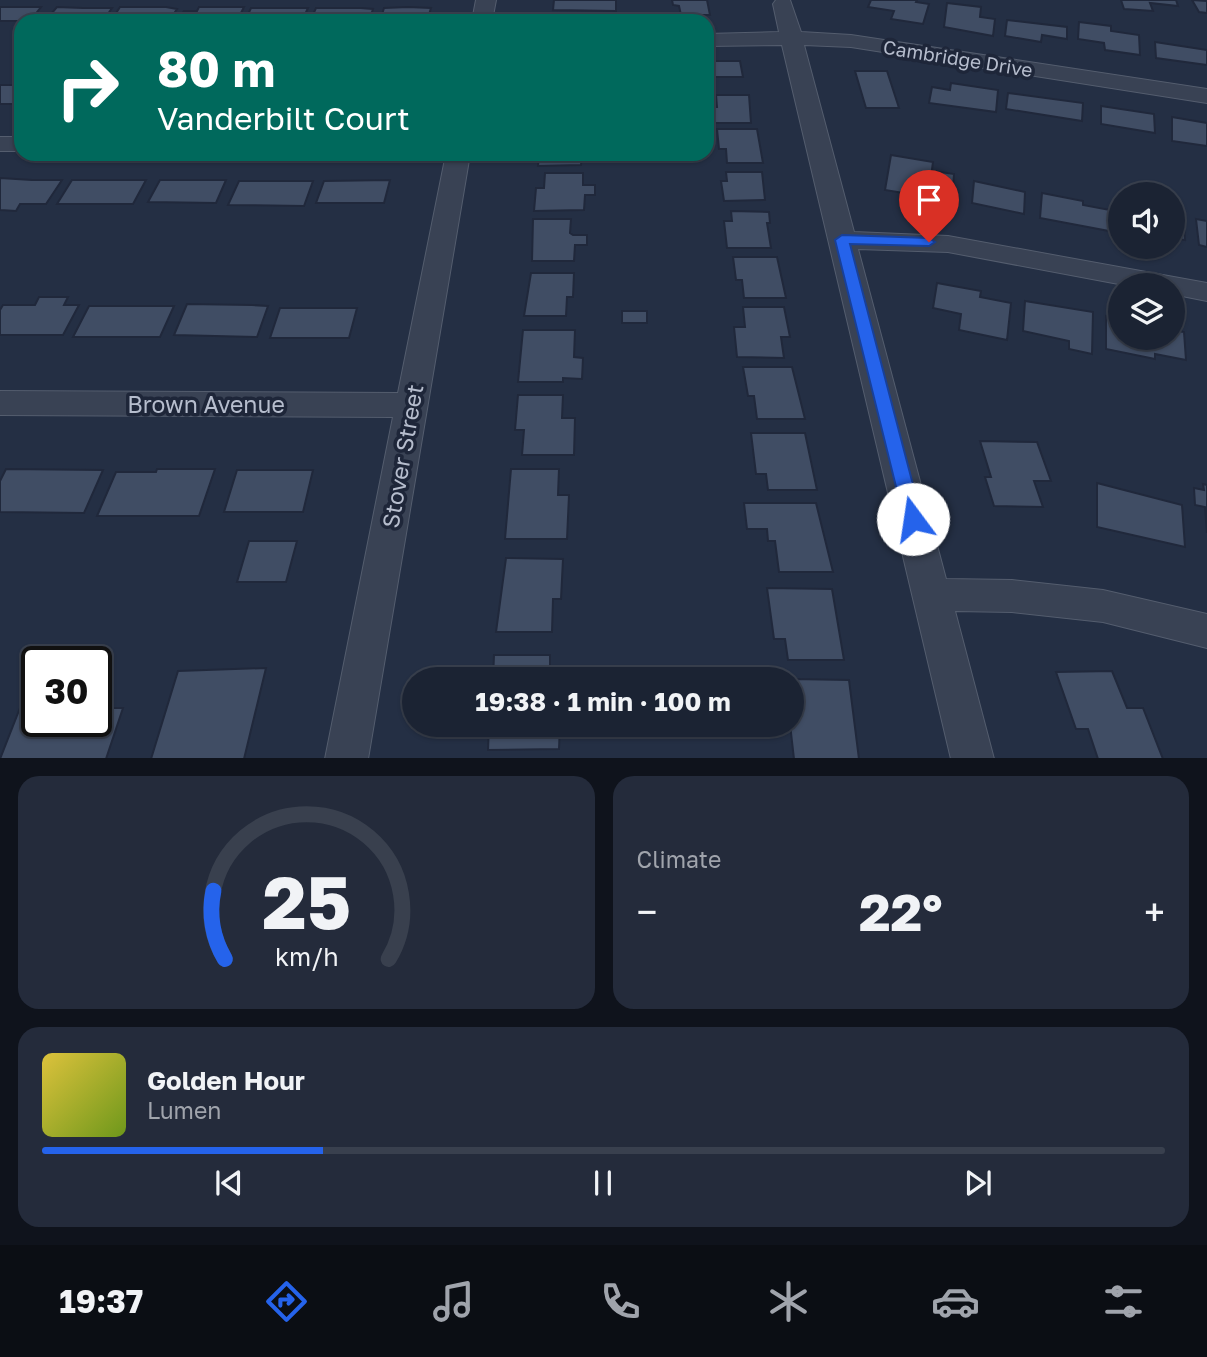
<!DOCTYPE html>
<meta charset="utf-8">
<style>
body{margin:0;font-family:"Golos Text",sans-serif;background:#242b3b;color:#f1f3f6;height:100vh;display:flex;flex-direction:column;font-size:26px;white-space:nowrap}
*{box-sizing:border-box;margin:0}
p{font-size:23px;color:#a0a4ac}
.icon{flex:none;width:38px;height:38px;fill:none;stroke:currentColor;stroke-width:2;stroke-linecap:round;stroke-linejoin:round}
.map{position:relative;height:758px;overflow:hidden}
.sheet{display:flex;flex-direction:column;gap:18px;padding:18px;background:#0f131c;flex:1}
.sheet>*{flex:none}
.hud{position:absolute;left:14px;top:14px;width:700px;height:147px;border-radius:21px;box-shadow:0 2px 5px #0004,0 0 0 2px #39404e;background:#00695c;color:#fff;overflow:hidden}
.tools{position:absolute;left:1108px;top:182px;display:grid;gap:14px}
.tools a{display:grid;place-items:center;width:77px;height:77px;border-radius:50%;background:#1b2333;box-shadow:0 2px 5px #0004,0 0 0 2px #39404e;font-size:35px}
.speed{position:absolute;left:21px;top:646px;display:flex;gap:14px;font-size:35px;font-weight:700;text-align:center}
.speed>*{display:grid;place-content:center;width:91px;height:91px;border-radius:50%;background:#1b2333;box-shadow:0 2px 5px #0004,0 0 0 2px #39404e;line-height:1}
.speed .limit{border:4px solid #111;border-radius:10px;background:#fff;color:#111}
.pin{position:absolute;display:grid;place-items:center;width:60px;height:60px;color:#fff;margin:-72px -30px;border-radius:50% 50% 50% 0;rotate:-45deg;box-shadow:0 0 7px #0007}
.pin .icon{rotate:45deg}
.me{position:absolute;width:77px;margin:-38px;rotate:346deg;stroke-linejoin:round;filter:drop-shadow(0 0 5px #0008)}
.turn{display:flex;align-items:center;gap:24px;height:147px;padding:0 28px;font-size:32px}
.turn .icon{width:91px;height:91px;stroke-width:2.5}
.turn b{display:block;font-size:49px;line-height:60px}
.big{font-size:52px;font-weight:700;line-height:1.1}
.sheet .tile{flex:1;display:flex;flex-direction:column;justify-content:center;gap:10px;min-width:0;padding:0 24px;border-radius:21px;background:#242b3b}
.sheet .dial{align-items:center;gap:0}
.dial svg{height:182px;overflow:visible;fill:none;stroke:#39404e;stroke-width:7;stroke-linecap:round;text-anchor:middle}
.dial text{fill:#f1f3f6;stroke:none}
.song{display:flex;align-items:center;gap:21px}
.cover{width:84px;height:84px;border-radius:10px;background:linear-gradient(135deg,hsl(50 70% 55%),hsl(80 70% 35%))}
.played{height:7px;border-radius:4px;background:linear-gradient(90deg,#2563eb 25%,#39404e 25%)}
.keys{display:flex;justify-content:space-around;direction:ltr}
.heat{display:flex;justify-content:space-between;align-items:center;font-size:38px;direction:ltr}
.sheet .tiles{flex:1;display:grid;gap:18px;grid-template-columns:1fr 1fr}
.tile:last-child{grid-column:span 2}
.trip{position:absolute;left:402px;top:667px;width:402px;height:70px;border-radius:35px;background:#1b2333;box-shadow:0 2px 5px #0004,0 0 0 2px #39404e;font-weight:700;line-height:70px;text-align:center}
.dock{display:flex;height:112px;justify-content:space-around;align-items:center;background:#0b0e14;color:#a0a4ac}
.dock .icon{width:49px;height:49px}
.dock .active{color:#2563eb}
.dock b{font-size:32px;color:#f1f3f6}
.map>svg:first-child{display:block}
</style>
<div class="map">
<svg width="1207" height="759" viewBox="0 0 1207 759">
<rect width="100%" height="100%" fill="#242f44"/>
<path fill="#404d64" stroke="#20283b" stroke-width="2" d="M554,0H616V11L553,10Z
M672,0H707L710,15H681L679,6L673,5Z
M871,0H917L916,2L929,4L923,24L891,19L894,11L868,7Z
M1121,0H1176L1178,6L1150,3L1153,11L1124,9Z
M1192,0L1207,1V13L1199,12Z
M947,3L981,7L980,17L995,19L993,36L944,27Z
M0,7H41L30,21H0Z
M57,7L83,8H112L103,21H45Z
M120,7H166L177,9L169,21H111Z
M199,7H244L237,21H177L184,11H197Z
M251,8H308L302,21H245Z
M316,8H361L373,9L369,21H310Z
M384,8L408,7L431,8L427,21H380Z
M1007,20L1067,27V39L1042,35L1041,42L1005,36Z
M1079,22L1111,26V31L1139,35L1140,55L1105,50L1104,43L1078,39Z
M1155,42L1207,50V65L1156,58Z
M707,61H740L743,77H709L710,84H707Z
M855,71H887L899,108H866Z
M951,83L998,90L996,112L929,103L932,87L950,90Z
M0,85H21V104H0Z
M1008,93L1083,103L1082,121L1006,109Z
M716,95H749L751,123H715L712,107H717Z
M1101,106L1154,114L1155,133L1101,124Z
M1172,117L1207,123V146L1172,141Z
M717,129H757L763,163H727L726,149H719Z
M539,154H582L581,165L538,166Z
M891,155L933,162L931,177L934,171L954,174L952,201L885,190Z
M726,172H762L765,200L724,201L721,181H727Z
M545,173H583V185H595V195H585L584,210L534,211L536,188H544Z
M0,178L32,180H62L46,204H20L16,211L0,210Z
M72,180H146L133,204H57Z
M160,180H226L216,203L148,202Z
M390,180L384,203H316L324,181Z
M239,181H313L304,206L228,205Z
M974,181L1025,192L1024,214L972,203Z
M1042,193L1083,201V205L1110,210L1109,231L1040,218Z
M731,211L769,212L770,223H767L771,248H727L724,221H732Z
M1172,214L1183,216L1185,240L1172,238Z
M533,219H571L570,233L573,235H587V245H575L574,261H532Z
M1196,219L1207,221V247L1199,245Z
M733,257H777L786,298H744L742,280H736Z
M531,273H574L573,297H567L566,316H524Z
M937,283L981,291L980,297L1011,303L1007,340L959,330L961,314L933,308Z
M39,297H68L64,305H79L63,335H0V310L3,305H35Z
M1025,301L1093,312L1092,354L1069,349V341L1023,331Z
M187,304L252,305L268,306L257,337L174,335Z
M89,306H174L160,337H73Z
M743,307H784L790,337H781L784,358L737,357L734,327H745Z
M280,308H357L349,338H270Z
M622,311H647V323H622Z
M1106,316L1120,319V338H1172V330L1184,332L1186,360L1155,354V359L1106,349Z
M523,330H575L574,357L583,358L582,379L563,378V382H518Z
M743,367H792L805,419H757L754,396H748Z
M518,395H563L562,418H575L574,455H522L524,430H515Z
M751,433H805L817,490H768L766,474H756Z
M980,441L1037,442L1051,481H1034L1043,507L994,506L985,477H991Z
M6,469L103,470L84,513L0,512V481Z
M157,469H215L199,516H97L116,472H156Z
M511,469H559L558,495H569L567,539H505Z
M237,470H313L303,512H224Z
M1097,483L1182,505L1185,547L1097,527Z
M1203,484L1207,485V533L1205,507L1195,505L1194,488L1204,490Z
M744,503H816L833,572H779L775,541H768L767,529H747Z
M249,541H297L286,582H237Z
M506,558L563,559L561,599H553L552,632H496Z
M767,588L832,589L844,660H788L785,639H774Z
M494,655H550V679H493Z
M266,668L244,759H151L178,671Z
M1112,671L1127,708H1143L1163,759H1098L1088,729H1076L1056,672Z
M793,679L849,680L859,759H794L790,724H793V717H796Z
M96,689H103L96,708H123L106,759H0L20,708H37V721H96Z
M489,724H560L559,749L488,750Z"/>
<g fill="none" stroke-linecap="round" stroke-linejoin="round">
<defs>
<path id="street" d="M476,0H496L492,21H472Z
M776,0H790L801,32L851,35L1207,89V103L851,47L804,45L854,232L948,236L1207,283V301L1172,294V285H1124L948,252L858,249L946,579L1012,580L1103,590L1207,614V648L1103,622L1012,612L955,611L994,759H951L782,45L707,46V34L779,32L773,4Z
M0,137H21V151H0Z
M446,154H470L368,759H325L393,417L0,415V391L398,393Z"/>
</defs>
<use href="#street" stroke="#545d6e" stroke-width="2"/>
<use href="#street" fill="#394254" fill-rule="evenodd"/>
</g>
<path fill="#2563eb" stroke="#184099" stroke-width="2" d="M842,235L929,238L935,242L929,246L850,244L922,519L919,524L913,526L906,524L904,519L835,240Z"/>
<g text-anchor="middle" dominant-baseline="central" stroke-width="7" stroke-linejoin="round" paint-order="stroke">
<g font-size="19" fill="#b6bdcd" stroke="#1e2639">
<text transform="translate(958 58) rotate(9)">Cambridge Drive</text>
</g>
<g font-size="23" fill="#b6bdcd" stroke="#1e2639">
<text x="206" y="404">Brown Avenue</text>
<text transform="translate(402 456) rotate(-80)">Stover Street</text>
</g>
</g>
</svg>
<div class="tools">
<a><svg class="icon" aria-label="sound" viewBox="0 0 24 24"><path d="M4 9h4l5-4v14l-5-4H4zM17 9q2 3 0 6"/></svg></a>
<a><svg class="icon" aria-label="layers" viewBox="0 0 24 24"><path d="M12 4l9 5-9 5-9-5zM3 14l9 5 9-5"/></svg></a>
</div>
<div class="speed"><div class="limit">30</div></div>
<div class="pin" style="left:929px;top:242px;background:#d93025"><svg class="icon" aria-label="arrive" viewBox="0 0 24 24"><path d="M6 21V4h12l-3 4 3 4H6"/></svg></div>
<svg class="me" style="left:913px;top:519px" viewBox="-20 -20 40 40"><circle r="19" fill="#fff"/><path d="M0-13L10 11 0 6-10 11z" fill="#2563eb"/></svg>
<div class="trip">19:38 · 1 min · 100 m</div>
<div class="hud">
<div class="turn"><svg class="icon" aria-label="right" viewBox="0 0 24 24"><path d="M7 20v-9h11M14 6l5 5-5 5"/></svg><div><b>80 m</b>Vanderbilt Court</div></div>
</div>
</div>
<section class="sheet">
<div class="tiles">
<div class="tile dial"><svg viewBox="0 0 100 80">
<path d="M14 69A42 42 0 1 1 86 69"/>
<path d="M14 69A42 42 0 0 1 9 39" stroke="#2563eb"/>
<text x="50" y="56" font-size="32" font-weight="700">25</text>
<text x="50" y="72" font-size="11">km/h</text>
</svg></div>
<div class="tile"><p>Climate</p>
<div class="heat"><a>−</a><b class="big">22°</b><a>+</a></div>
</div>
<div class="tile">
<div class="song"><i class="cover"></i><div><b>Golden Hour</b><p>Lumen</p></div></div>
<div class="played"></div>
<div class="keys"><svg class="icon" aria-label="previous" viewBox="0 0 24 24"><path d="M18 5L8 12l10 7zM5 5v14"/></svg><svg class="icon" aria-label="pause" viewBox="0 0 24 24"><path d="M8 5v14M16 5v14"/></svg><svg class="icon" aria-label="next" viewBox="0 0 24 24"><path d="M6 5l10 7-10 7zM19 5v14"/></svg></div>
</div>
</div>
</section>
<nav class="dock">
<b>19:37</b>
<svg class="icon active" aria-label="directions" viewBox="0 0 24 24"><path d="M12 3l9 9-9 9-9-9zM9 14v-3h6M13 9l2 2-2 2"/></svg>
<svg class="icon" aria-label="music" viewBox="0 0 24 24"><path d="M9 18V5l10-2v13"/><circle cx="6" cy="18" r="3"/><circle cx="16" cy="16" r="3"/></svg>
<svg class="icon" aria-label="phone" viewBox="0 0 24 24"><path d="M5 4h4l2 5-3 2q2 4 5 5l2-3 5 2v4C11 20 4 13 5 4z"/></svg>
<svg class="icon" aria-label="climate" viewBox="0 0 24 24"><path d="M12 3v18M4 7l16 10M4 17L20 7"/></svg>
<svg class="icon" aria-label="car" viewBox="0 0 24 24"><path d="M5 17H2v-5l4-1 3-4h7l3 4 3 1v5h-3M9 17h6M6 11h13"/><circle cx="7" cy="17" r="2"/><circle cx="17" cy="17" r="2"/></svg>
<svg class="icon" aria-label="filters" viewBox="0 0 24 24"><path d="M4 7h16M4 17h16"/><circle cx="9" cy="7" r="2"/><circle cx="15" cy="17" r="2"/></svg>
</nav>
